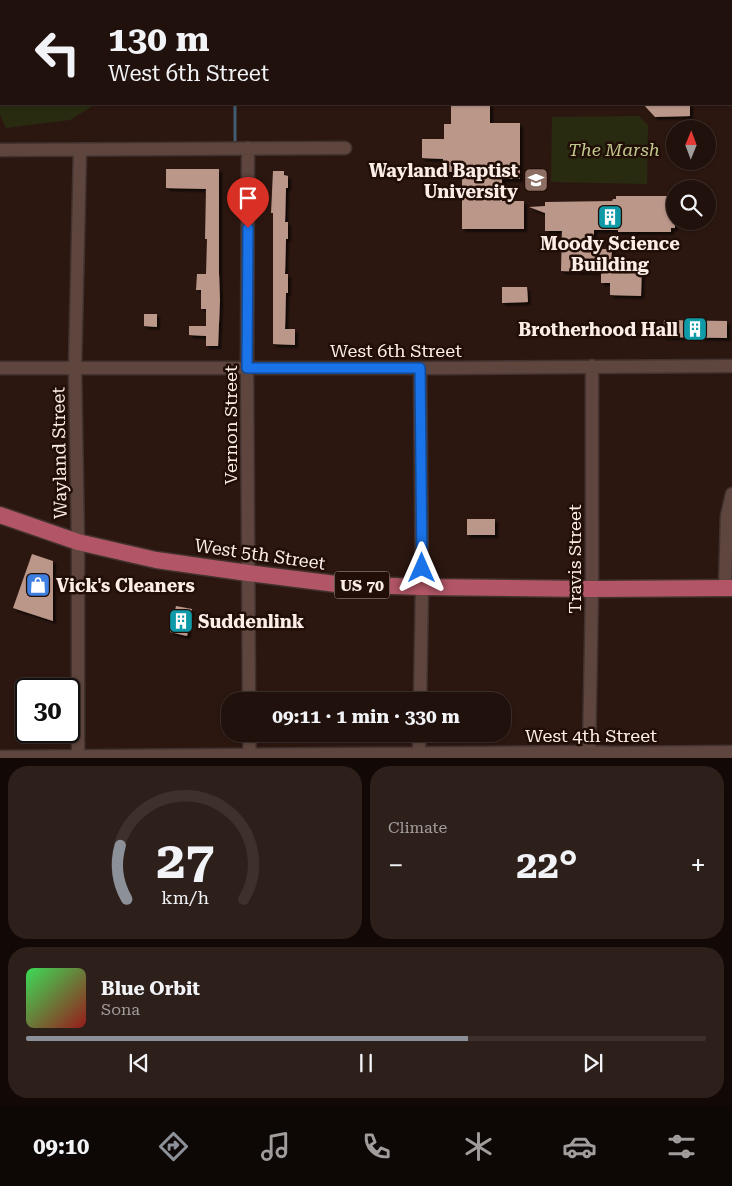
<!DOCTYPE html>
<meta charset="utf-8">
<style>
body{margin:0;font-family:"Roboto Serif",serif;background:#2d1f1a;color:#f1f3f6;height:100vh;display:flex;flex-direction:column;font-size:19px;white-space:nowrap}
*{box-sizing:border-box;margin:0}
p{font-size:16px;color:#a29d9d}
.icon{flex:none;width:28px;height:28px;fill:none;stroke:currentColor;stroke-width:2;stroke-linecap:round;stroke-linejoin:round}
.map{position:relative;height:758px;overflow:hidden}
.sheet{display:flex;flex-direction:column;gap:8px;padding:8px;background:#120907;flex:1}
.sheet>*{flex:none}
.banner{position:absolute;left:0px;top:0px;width:732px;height:105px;box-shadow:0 1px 4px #0004,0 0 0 1px #3e312d;background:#21110c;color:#f1f3f6;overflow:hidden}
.needle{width:32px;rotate:1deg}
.fabs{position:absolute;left:666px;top:120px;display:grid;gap:10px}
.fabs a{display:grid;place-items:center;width:50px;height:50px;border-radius:50%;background:#21110c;box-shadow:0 1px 4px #0004,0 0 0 1px #3e312d;font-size:25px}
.speed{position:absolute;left:15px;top:678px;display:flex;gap:10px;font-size:25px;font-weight:700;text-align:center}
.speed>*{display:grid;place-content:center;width:65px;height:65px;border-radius:50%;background:#21110c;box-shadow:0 1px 4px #0004,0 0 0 1px #3e312d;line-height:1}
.speed .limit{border:2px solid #111;border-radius:8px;background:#fff;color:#111}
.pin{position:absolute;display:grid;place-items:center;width:42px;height:42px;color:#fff;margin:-51px -21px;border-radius:50% 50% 50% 0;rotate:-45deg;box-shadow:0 0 5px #0007}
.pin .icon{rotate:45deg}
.me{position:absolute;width:55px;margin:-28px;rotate:0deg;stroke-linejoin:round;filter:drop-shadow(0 0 4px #0008)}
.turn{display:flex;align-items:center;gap:18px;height:105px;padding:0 25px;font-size:22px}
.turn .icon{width:65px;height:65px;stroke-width:2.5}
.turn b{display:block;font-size:35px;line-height:42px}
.big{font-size:38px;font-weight:700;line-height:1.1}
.sheet .card{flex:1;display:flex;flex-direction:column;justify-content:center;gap:8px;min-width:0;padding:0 18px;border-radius:20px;background:#2d1f1a}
.sheet .dial{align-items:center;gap:0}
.dial svg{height:130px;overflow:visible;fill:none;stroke:#3e312d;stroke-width:7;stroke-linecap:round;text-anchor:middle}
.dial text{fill:#f1f3f6;stroke:none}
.song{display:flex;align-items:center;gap:15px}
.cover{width:60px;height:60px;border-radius:8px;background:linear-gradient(135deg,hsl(130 70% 55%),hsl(0 70% 35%))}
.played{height:5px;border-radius:2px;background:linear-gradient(90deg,#8c9099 65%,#3e312d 65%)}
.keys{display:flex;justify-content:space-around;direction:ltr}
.heat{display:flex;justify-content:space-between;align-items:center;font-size:28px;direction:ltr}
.sheet .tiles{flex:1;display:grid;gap:8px;grid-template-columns:1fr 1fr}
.card:last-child{grid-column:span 2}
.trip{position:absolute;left:221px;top:692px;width:290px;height:50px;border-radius:20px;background:#21110c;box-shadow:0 1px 4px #0004,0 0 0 1px #3e312d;font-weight:700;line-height:50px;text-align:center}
.tabs{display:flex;height:80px;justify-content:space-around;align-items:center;background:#0d0705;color:#a29d9d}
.tabs .icon{width:35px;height:35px}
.tabs .selected{color:#8c9099}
.tabs b{font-size:22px;color:#f1f3f6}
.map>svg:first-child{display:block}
</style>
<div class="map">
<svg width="732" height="759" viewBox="0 0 732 759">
<defs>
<filter id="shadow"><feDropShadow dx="3" dy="3" stdDeviation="1" flood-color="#0009"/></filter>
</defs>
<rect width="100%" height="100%" fill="#2c1710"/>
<path fill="#292b11" d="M0,0H128V1H1V104H96L70,120L6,128L0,115Z
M639,116L648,125L647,184L551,182L552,117Z"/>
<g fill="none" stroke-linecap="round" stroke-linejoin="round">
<path stroke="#425d72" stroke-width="3" d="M235,0V1
M235,104V146"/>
</g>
<path fill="#ba9789" filter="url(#shadow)" d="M451,104H490V123H520V179H502V201H524V229H462V172H444L443,159L422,158V139H444V124H451Z
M643,104H690V116L655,117Z
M166,169H219V274L220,300L218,346H206V336L189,335V326H206V309H201V290H196L197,274H206L207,239H205L206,189L166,188Z
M273,171H284V175L288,176V188H286L285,222H288V239H286L285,274H288V293H286L285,329H295V345L273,344V213H271Z
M616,196H675V228H671V232H618V230H594V249H612L611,262H642L641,296L610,295V283H601V272L561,271L562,231H545V213L529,207L545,206V202L612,201L613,199H616Z
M502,287H527L528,302L502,303Z
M144,314H157V327L144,326Z
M664,320L727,321V338L663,337Z
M467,519H495V535H467Z
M32,554L53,561V621L13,608Z
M176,606L192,609L187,636L170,632Z"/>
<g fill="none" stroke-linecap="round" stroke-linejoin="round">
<defs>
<path id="minor" d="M248,148L247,368L249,701
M0,150L345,148
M0,368H449L732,366
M725,588L727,516L732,494
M420,701L422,587L420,368
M249,734L250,759
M589,752L592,589V366
M419,754V734
M78,756V542L75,368L80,150
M0,757L589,752L612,753L732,752"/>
<path id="major" d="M0,515L78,542L156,560L248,573L336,584L422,587L592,589L732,588"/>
</defs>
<use href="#minor" stroke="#42322f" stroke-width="15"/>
<use href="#major" stroke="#42322f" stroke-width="19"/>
<use href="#minor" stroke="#5e463e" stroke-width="12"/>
<use href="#major" stroke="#b25667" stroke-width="16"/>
</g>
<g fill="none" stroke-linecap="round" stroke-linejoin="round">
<defs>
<path id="route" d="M248,228L247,368H420L422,568"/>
</defs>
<use href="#route" stroke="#114b97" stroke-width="12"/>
<use href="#route" stroke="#1a73e8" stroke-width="9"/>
</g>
<defs>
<symbol id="university-square" viewBox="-11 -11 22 22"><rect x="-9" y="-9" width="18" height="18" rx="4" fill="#8d6e63" stroke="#210e07"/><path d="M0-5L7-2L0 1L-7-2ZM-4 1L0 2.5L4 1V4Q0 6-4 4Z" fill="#fff"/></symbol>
<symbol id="building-square" viewBox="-11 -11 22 22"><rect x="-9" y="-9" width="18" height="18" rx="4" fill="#0f9aa8" stroke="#210e07"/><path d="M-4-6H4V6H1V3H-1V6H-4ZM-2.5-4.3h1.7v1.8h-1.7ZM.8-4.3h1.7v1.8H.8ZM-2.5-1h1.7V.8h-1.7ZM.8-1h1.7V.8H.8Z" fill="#fff"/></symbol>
<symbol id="shop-square" viewBox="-11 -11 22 22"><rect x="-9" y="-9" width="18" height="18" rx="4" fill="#3f7fe0" stroke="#210e07"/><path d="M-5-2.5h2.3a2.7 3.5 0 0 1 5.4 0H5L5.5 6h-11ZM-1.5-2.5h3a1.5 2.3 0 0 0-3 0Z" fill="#fff"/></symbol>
</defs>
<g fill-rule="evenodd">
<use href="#university-square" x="522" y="166" width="28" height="28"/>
<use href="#building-square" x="596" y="203" width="28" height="28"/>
<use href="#building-square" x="681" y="315" width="28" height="28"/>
<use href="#shop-square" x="24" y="571" width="28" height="28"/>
<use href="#building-square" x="167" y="607" width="28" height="28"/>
</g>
<g text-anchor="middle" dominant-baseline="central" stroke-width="5" stroke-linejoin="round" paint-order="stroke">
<rect fill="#210e07" stroke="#baaaa4" stroke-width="1" x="334.5" y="571.5" width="55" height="27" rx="4"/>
<g font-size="16" font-weight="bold" fill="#fcede8">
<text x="362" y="585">US 70</text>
</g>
<g font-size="18" font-style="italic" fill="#c1c88e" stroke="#210e07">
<text x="614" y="149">The Marsh</text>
</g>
<g font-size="18" font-weight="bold" fill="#fcede8" stroke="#210e07" text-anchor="end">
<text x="518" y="170">Wayland Baptist<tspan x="518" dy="21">University</tspan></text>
<text x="610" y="243" text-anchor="middle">Moody Science<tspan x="610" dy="21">Building</tspan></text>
<text x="678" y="329">Brotherhood Hall</text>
<text x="56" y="585" text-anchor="start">Vick's Cleaners</text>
<text x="198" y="621" text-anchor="start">Suddenlink</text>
</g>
<g font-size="18" fill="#fcede8" stroke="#210e07">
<text x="396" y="350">West 6th Street</text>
<text transform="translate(230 425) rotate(-90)">Vernon Street</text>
<text transform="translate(59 453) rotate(-91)">Wayland Street</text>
<text transform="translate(260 554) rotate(8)">West 5th Street</text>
<text transform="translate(574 559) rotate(-90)">Travis Street</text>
<text x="591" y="735">West 4th Street</text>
</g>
</g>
</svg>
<div class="fabs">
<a><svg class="needle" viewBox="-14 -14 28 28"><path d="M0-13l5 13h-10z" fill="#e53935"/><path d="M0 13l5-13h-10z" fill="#a29d9d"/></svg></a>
<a><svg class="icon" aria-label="search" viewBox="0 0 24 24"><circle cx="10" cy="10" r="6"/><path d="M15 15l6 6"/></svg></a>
</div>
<div class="speed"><div class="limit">30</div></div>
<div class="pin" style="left:248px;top:228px;background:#d93025"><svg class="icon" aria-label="arrive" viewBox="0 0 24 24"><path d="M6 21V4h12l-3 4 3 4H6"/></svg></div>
<svg class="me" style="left:422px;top:568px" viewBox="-20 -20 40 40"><path d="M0-17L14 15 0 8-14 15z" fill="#1a73e8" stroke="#fff" stroke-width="4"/></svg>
<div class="trip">09:11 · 1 min · 330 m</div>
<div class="banner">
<div class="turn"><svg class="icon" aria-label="left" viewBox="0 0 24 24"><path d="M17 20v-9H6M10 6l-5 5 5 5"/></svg><div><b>130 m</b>West 6th Street</div></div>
</div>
</div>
<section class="sheet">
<div class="tiles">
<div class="card dial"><svg viewBox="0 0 100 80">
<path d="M14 69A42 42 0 1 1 86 69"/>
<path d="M14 69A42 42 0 0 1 10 36" stroke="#8c9099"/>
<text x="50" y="56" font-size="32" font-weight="700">27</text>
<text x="50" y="72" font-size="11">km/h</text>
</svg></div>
<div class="card"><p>Climate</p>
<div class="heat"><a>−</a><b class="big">22°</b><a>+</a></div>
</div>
<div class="card">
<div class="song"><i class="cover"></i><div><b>Blue Orbit</b><p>Sona</p></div></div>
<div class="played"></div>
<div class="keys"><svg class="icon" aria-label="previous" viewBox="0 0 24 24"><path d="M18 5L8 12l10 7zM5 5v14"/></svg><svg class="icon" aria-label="pause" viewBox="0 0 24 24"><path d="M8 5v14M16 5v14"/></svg><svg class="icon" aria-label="next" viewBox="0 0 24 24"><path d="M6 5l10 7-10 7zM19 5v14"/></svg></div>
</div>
</div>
</section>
<nav class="tabs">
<b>09:10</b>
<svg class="icon selected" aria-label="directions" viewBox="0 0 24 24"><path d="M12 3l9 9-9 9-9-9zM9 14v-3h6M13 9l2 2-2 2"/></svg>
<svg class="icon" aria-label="music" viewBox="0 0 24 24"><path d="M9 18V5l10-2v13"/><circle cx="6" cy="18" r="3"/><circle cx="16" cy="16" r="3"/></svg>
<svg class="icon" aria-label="phone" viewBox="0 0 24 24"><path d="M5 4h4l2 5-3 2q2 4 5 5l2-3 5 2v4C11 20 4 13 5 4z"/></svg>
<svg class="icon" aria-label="climate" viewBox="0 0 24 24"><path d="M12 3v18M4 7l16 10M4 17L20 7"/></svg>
<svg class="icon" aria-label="car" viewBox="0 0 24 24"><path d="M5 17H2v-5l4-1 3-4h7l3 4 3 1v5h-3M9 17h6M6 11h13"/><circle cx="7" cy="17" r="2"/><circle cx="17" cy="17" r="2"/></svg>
<svg class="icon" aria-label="filters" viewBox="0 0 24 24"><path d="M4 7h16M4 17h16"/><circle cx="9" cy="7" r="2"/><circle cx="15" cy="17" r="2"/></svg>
</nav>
